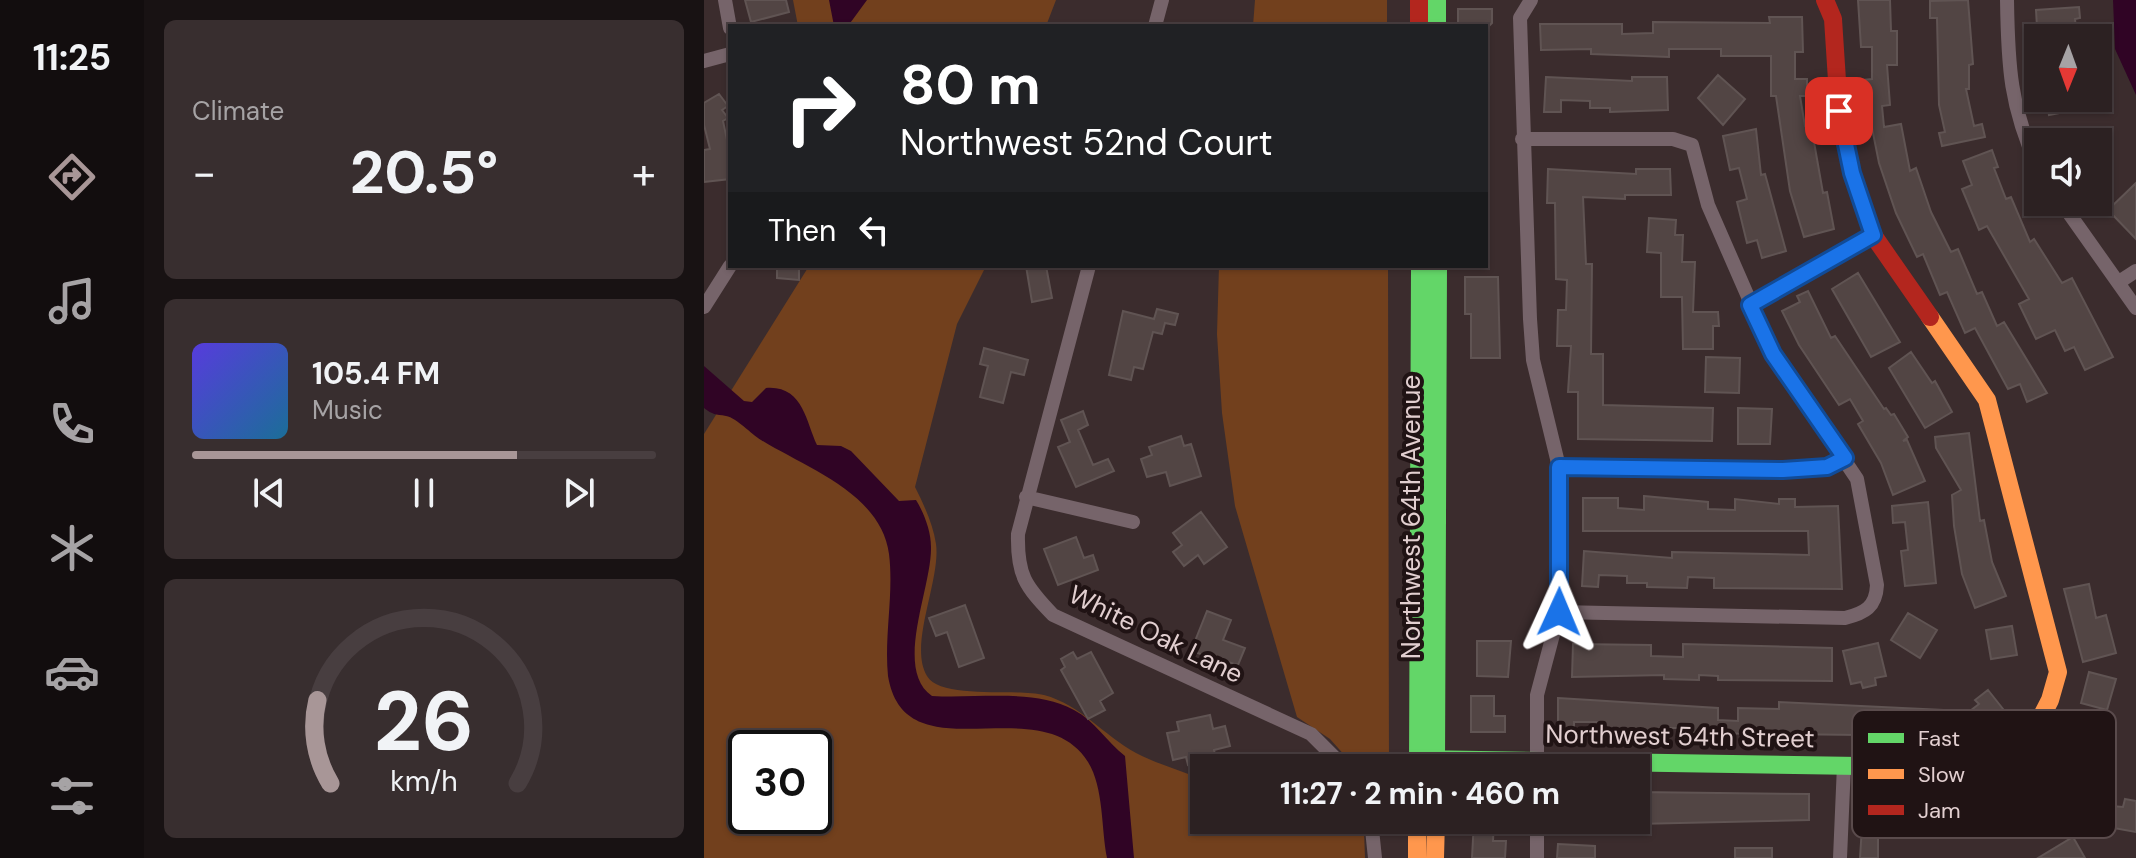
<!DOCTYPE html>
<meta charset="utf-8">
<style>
body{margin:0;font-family:"DM Sans",sans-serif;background:#382e2f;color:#f1f3f6;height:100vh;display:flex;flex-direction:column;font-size:30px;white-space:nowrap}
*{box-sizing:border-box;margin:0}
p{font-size:26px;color:#a6a3a5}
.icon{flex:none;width:44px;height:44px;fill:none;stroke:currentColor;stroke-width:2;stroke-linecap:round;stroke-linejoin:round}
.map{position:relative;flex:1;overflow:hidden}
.drawer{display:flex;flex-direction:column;gap:20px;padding:20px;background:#181213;width:560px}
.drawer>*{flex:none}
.banner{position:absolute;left:24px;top:24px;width:760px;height:244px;border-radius:0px;box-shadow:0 2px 6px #0004,0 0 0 2px #483e40;background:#202124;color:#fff;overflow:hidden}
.needle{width:52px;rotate:181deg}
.buttons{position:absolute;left:1320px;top:24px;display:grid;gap:16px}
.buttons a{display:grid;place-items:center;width:88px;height:88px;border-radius:0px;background:#2c2122;box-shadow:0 2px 6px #0004,0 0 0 2px #483e40;font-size:40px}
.speed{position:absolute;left:24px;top:730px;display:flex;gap:16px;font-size:40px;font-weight:700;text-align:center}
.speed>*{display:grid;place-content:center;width:104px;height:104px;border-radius:50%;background:#2c2122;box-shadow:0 2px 6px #0004,0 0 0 2px #483e40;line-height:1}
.speed .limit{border:4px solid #111;border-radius:12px;background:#fff;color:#111}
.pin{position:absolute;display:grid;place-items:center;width:68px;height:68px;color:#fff;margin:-34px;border-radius:16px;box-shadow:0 4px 12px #0006}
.me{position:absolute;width:88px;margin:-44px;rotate:1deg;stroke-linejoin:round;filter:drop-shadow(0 0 6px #0008)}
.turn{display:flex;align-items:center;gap:28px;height:168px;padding:0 40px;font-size:36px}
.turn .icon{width:104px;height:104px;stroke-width:2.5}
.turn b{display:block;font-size:56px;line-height:68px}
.then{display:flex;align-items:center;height:76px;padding:0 40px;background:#0003;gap:16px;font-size:30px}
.big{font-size:60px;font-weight:700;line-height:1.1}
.drawer .widget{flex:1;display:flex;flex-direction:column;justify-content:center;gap:12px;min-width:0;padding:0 28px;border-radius:12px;background:#382e2f}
.drawer .dial{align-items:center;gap:0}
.dial svg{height:208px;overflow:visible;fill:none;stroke:#483e40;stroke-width:7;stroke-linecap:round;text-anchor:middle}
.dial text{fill:#f1f3f6;stroke:none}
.song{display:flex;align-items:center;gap:24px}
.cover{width:96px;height:96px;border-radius:12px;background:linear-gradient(135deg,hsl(250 70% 55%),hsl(200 70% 35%))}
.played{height:8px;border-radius:4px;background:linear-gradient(90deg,#a89697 70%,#483e40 70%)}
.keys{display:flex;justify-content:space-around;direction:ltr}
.heat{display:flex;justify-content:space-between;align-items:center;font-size:44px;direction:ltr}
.trip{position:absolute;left:486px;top:754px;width:460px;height:80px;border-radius:0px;background:#2c2122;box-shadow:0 2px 6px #0004,0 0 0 2px #483e40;font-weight:700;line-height:80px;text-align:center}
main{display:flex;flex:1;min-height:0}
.menu{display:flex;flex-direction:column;width:144px;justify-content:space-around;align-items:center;background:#120d0e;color:#a6a3a5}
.menu .icon{width:56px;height:56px}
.menu .selected{color:#a89697}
.menu b{font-size:36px;color:#f1f3f6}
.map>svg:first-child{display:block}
</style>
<main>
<nav class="menu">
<b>11:25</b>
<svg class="icon selected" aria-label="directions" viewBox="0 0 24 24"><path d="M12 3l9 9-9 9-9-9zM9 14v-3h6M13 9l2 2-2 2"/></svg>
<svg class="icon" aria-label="music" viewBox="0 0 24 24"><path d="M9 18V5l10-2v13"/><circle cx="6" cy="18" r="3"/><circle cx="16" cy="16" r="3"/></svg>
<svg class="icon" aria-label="phone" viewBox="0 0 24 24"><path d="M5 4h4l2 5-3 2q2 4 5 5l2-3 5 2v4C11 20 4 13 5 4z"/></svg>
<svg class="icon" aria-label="climate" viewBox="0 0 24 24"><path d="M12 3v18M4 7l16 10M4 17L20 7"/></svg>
<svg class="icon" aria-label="car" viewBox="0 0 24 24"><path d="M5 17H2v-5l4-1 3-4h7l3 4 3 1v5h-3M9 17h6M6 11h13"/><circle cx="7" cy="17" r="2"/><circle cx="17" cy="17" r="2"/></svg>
<svg class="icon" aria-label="filters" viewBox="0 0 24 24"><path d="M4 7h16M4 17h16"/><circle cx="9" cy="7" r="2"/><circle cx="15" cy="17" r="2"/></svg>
</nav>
<section class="drawer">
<div class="widget"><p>Climate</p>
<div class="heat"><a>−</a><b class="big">20.5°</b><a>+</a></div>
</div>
<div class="widget">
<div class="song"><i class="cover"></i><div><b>105.4 FM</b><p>Music</p></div></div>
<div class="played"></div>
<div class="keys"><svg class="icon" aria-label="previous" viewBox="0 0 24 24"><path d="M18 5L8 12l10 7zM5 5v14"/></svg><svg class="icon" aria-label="pause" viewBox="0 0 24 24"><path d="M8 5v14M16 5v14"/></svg><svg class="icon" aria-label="next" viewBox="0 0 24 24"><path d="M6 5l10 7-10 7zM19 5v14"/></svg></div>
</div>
<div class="widget dial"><svg viewBox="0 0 100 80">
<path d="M14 69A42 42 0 1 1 86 69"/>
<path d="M14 69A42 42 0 0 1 9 37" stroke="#a89697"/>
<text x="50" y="56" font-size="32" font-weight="700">26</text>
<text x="50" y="72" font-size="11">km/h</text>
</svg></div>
</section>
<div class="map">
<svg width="1432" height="858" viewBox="0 0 1432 858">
<rect width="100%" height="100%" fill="#3b2c2d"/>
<path fill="#72401d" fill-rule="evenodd" d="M89,0H352L342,26H94Z
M551,0H683V26H549Z
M105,266H282L253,324L211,487C220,505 229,524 232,544C237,580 204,645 223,676C237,700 313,688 340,695C377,705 399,735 432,753C453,764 478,771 500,780V820H639L660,831L661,858H0V434ZM42,748H110V816H42Z
M515,266H684L685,768H652L626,739L593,717L531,506L518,413L513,334Z"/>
<path fill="#300425" d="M125,0H163L144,26H130Z
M1409,0H1432V95L1411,49Z
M0,366L40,401L48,402L62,388C99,385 102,422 113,445L137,446L147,451L195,501L212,500C220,513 227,531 227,547C228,588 189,669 228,696C273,699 329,688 370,710C391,721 403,742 421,756L430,858H403C397,828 400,788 384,762C337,686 201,778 184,676C180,636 190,594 185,554C177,493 102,468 57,440C47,434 33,418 22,416C11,414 9,415 0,408Z"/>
<path fill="#524544" stroke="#605453" stroke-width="2" d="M41,0H82L85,12L47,22Z
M1154,0H1186L1187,31H1193V65H1183L1186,105L1178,106L1180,127L1197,124L1206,171L1212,168L1227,212L1247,252L1254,249L1273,294L1278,292L1293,326L1300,322L1343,393L1323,402L1316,384L1304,389L1271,328L1261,333L1243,292L1236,295L1219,254L1213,257L1192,213L1175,163L1166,118H1162L1159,80L1168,79V47H1157Z
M1264,0L1269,64L1265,65V89H1262L1270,126L1278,124L1281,137L1238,146L1235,133L1241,132L1235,105L1233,18H1226V1Z
M1375,7L1376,18L1371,19L1373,38H1341L1340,26L1333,27L1332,10Z
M754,9H788V23L785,26H754Z
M1065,17H1098L1099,52H1091V79H1103V96H1096L1101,126L1107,125L1119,193L1123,192L1130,229L1100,237L1086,191L1072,96H1067V56H1017V49H965V57L887,54V49L837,50L836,24H918V34L949,33V22L1066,23Z
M1014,75L1041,99L1019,125L994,98Z
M842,77L928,81V77H963L964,110L906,112V108H886V101L857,100V112H840Z
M15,94L24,106L18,110L24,118L19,121L26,154V179L0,182V150L6,149L0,125V103Z
M1342,98H1386L1387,107L1345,115Z
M1052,129L1057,175L1061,174L1082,251L1058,258L1053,240L1043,243L1033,202L1043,199L1035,168L1026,170L1019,136Z
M1288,150L1294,167L1290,168L1302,199L1307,197L1326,242L1330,239L1358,283L1368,278L1409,357L1381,370L1370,347L1361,351L1351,330L1332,339L1315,304L1325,299L1283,226L1275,230L1258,189L1268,185L1259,161Z
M844,169L932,174V169H966L967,195H921V199L879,197L882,264H888L887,354H899V405L1009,408L1008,441L874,439V392H864L867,346H853L854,310H862L863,280L852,279L851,203H843Z
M1432,183V239L1404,210Z
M945,218L972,220L971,235H979L978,262H991L989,312H1014L1015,326H1009V349H979L978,297H957V253L943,252Z
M73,266H95V280L73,278Z
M322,266H342L348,298L328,302Z
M1154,273L1196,342L1167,357L1128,289Z
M761,277H794L796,358H767V314H761Z
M1104,291L1127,338L1131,336L1180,409L1182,408L1187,415L1190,414L1204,437L1199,441L1203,440L1221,481L1189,495L1177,463L1154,424L1159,421L1146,399L1135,405L1095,345L1078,311L1096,302L1093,296Z
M453,309L474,314L471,325L461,323L458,334L449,332L439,369L430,367L427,380L405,375L419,311L450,319Z
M280,348L324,360L320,375L307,372L299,403L276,397L284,366L276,364Z
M1207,352L1228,383L1231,381L1248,412L1221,428L1185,368Z
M1002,357L1036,358L1035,393L1001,392Z
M1034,408L1068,409L1066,444H1034Z
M379,411L384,425L374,430L389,465L404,459L410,471L372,487L354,447L366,442L357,420Z
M1265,433L1276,521L1280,520L1288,562L1302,596L1271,608L1258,574L1250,526L1248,495L1257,490L1232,448L1231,437Z
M477,436L480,446L487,444L497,476L466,486L462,472L443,477L437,459L448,455L445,447Z
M940,496L1004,502V509L1031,510V499L1075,504V499H1091V507L1134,506L1138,589L1010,588V578L984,577L983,588L943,587V583H923V576L895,575L894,587L878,586L880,551L968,558V552L1105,555L1104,531H879V498H914V508L940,510Z
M1224,502L1232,583L1201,586L1197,551L1204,550L1201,522L1189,523L1188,506Z
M497,512L523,547L500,564L494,555L480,566L469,552L478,545L469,533Z
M372,537L380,558L389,555L394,570L354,585L340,549Z
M1385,584L1392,618L1402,615L1412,653L1379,662L1360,589Z
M261,605L280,658L255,667L243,632L232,636L225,618Z
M503,611L527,620L519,640L541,648L534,665L487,651Z
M1204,613L1233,630L1216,658L1187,640Z
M1308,626L1313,655L1287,659L1282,630Z
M773,641H807L804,677L773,676Z
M1174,643L1182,676L1171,678L1172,685L1159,688L1157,682L1147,684L1139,651Z
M869,644L947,645V656L979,657V644L1128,648V681L1014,680V676L995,675V680L960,679V675L868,677Z
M369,652L373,659L387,652L409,693L396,701L401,710L384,719L357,670L361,667L357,659Z
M1385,672L1412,679L1403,710L1377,703Z
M1284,690L1303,714L1281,730L1266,711L1275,704L1271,700Z
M767,696H790V716H801V732H767Z
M854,698L1014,708V720L1034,721V708L1075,709V702L1239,710L1240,736L985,733V728H958V734L914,729V733H899V722H870V732H854Z
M506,715L509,729L521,726L526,746L510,750L512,759L484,765L482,757L469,760L463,733L475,731L473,722Z
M559,754L581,768H550Z
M932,792L1105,794V820L932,824Z
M1160,796L1281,797V830H1248V826L1174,828V858H1156Z
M1421,799L1432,801V832L1404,827L1408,806L1419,807Z
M770,820H790L789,841H802L801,858H768Z
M1369,837L1381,858H1334Z
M854,844L891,846V858H853Z
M1031,848H1068V858H1031Z"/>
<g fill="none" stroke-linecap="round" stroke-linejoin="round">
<path stroke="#76646a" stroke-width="14" d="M21,0L26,28
M827,0L816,18L826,319L829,360L855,467V612L833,695V768
M1303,0C1304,67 1306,106 1334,168
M451,26L458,0
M0,61L26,54
M818,139H969L988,145L1004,205L1069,354L1153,479L1173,585C1172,607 1161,613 1141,618L855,612
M1357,202L1432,308
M385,266L314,534C313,575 321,586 349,615L607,734L641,768
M1415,282L1432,271
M1046,305L1169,235
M0,307L26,266
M855,467L1079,470L1123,467L1141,458
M322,497L429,522
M667,820L671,858
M833,820V858
M1136,858L1140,765"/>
<path stroke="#63d668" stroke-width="18" d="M733,0V26
M714,759L1156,766
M714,768L716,266
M732,768L734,266"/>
<path stroke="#ff974d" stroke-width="18" d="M1156,766L1280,768L1317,756L1346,700L1354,672L1283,400L1226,317
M713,820V858
M731,858L732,820"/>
<path stroke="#b3261e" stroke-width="18" d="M715,0V26
M1121,0L1129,19L1135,111L1148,173L1169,235L1226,317"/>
</g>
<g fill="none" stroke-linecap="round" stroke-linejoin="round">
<defs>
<path id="route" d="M855,612V467L1079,470L1123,467L1141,458L1069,354L1046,305L1169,235L1148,173L1135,111"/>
</defs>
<use href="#route" stroke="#114b97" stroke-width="20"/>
<use href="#route" stroke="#1a73e8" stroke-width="14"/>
</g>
<g text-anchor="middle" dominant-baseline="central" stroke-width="8" stroke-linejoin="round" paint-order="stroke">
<g font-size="26" fill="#e2cfd0" stroke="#201314">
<text transform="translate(707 517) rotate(-90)">Northwest 64th Avenue</text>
<text transform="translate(452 634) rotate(26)">White Oak Lane</text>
<text transform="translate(976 736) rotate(1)">Northwest 54th Street</text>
</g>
</g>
<rect x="1148" y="710" width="264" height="128" rx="12" fill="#201314" stroke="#5a4b4c" stroke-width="2"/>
<rect x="1164" y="733" width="36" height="10" fill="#63d668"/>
<rect x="1164" y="769" width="36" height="10" fill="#ff974d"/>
<rect x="1164" y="805" width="36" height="10" fill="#b3261e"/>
<g font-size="22" fill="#e2cfd0">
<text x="1214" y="746">Fast</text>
<text x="1214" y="782">Slow</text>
<text x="1214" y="818">Jam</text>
</g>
</svg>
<div class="buttons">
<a><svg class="needle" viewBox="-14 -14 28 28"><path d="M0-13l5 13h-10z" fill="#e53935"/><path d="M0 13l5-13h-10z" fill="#a6a3a5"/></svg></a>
<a><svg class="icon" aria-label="sound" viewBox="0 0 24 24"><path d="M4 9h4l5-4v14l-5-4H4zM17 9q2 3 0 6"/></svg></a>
</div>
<div class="speed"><div class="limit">30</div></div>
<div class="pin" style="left:1135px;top:111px;background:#d93025"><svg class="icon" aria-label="arrive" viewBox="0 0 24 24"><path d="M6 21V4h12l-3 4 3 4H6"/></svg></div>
<svg class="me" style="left:855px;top:612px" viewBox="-20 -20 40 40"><path d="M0-17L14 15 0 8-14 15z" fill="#1a73e8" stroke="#fff" stroke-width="4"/></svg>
<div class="trip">11:27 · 2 min · 460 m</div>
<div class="banner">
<div class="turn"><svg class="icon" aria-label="right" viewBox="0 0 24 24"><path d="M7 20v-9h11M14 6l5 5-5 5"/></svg><div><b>80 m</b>Northwest 52nd Court</div></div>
<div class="then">Then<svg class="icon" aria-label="left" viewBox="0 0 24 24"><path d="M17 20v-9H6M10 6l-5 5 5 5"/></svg></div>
</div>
</div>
</main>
